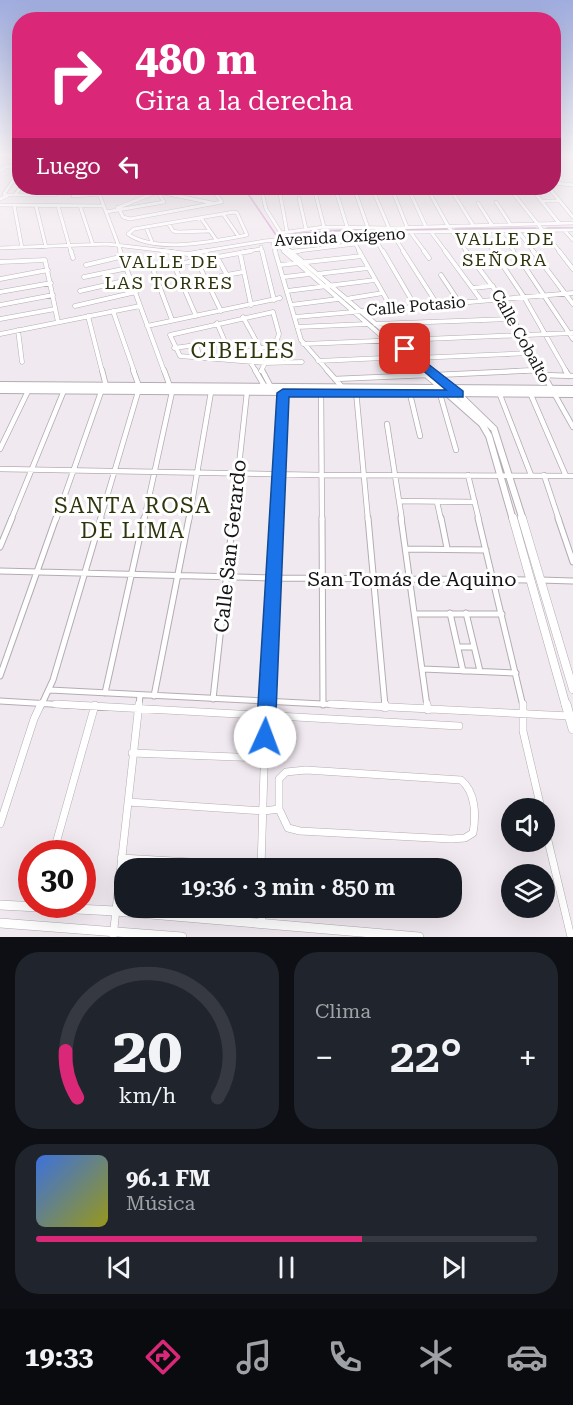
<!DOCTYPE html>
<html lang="es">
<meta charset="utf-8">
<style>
body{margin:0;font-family:"Roboto Serif",serif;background:#20242c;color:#f1f3f6;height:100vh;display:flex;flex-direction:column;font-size:22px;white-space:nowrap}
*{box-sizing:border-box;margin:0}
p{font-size:20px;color:#9ea1a6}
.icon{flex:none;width:33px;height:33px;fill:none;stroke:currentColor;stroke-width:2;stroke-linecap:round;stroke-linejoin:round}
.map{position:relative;height:937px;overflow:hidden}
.details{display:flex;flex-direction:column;gap:15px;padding:15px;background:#0d0f14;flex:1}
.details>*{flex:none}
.hud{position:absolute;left:12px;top:12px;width:549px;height:183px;border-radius:24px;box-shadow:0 6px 24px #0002;background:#db2777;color:#fff;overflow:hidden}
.fabs{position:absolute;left:501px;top:798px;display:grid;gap:12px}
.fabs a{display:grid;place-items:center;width:54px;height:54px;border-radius:50%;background:#171b24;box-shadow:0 6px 24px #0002;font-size:30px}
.speed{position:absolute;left:18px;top:840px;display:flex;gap:12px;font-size:30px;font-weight:700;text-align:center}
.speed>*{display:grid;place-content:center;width:78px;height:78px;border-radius:50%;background:#171b24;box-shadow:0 6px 24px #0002;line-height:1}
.speed .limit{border:9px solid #d22;background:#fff;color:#111}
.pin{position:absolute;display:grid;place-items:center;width:51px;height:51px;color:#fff;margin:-26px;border-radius:12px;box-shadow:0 3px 9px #0006}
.me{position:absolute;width:66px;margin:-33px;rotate:2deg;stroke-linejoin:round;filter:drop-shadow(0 0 4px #0008)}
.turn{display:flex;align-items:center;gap:21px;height:126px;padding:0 24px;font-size:27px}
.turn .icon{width:78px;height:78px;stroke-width:2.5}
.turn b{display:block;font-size:42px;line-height:51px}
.then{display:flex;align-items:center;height:57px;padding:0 24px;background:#0003;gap:12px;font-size:22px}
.big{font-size:45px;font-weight:600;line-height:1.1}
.details .widget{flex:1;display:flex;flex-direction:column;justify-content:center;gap:9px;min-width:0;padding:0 21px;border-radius:24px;background:#20242c}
.details .dial{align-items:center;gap:0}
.dial svg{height:156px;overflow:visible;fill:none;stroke:#363941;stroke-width:7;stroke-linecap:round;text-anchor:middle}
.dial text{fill:#f1f3f6;stroke:none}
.song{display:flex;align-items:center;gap:18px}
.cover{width:72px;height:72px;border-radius:9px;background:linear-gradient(135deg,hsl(220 70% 55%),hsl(60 70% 35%))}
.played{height:6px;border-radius:3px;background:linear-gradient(90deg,#db2777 65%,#363941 65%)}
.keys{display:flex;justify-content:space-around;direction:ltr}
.heat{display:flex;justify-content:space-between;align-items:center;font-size:33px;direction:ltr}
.details .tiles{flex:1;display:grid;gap:15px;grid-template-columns:1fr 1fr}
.widget:last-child{grid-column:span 2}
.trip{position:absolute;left:114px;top:858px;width:348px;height:60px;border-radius:24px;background:#171b24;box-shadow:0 6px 24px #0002;font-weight:600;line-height:60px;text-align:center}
.tab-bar{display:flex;height:96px;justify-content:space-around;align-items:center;background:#090b0e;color:#9ea1a6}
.tab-bar .icon{width:42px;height:42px}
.tab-bar .on{color:#db2777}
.tab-bar b{font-size:27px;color:#f1f3f6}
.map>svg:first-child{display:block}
</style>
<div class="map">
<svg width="573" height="937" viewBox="0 0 573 937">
<rect width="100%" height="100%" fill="#f1e9f0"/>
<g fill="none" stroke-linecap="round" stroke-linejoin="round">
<path stroke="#d19fcf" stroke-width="1.5" d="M0,158L20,160
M244,188L276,235L344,230
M547,228H573
M455,229L536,228
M351,230L447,229"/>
<defs>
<path id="street-far4" d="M0,171L5,167L20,165
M554,183L573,185
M97,188L121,252
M113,188L118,193L135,188
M194,188L215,191
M261,188L266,209L281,233L324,227L389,228L573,223
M279,188L287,232
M314,188L324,227
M335,188L349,233L360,252
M354,188L368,228
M408,188L426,227
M427,188L448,226L467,252
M450,188L473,225
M468,188L470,191
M486,188L488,190
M509,188L560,252
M531,188L559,223
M549,188L573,217
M159,192L212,203
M394,194L407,227
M7,195H55L63,188
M15,195L20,188
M375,195L389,228
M73,196L99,194
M299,198L306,229
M0,199L7,196L4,194L20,171
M541,201H559
M496,202L511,225
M478,203L492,225
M0,205L103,206
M14,205L22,248
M36,206L46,247
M58,206L71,252
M80,206L93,245
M118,207L123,217L130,219L222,202L211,188
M117,208L167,188
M106,212L164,202L157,191
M234,212L237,213L247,235C215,241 156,254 128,234L134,229Z
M223,214L239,237
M201,218L217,241
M168,223L173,231L178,232L209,231
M146,227L152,242
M564,230L573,240
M479,231L494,252
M498,231L514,251
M518,231L534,252
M431,232L446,252
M372,233L383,252
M392,233L404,252
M411,233L425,252
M272,240L286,252
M277,240L291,252
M273,243L276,252
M261,247L262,252
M0,248L107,244L175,252
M198,252L265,241L342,233L573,230
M242,252L261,249
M290,252L355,244"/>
<path id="street-far3" d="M71,251L73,258
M120,251L164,371
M162,251L188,254L207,251
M262,251L274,300
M275,251L301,340L328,371
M284,251L422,371
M290,251L431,371
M359,251L392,309
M383,251L415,306
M403,251L437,304
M424,251L429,258
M445,251L481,300
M466,251L501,298L542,371
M493,251L524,297L566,371
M533,251L573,304
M559,251L573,269
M290,252L299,251
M240,253L251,305
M217,257L227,275
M197,261L221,311
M0,262L45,260L58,322
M86,265L124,256
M174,265L196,316
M280,265L362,256
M525,267L573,339
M317,274L368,268
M441,275L459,302
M84,277L128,268
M284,277L310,274
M0,279L48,270
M205,279L243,272
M472,288L493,286
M80,291L132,279
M287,291L375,280
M0,292L51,283
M346,299L383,293
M0,305L53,295
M291,305L338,299
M75,306L136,292
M113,311L134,371
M273,312L170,335L180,356L265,363L302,362
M273,312L279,334L275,345L279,362
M88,316L102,371
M243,317L260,348
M295,317L573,293
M0,319L55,309
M172,320L154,272L155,268L251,251
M217,323L231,356
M375,324L512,319
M147,326L280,298
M297,327L367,324
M18,330L22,362
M0,334L140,306
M303,344L573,333
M174,348L196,345L200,357
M231,355L275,345
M415,358L531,353
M318,361L405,357
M250,362L256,371
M261,371L265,363
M516,371L541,370"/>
<path id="street-far2" d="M102,370L106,386
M133,370L139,386
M255,370L265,387
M262,370L271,387
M327,370L343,388
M420,370L441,388
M429,370L452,389
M541,370L573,427
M565,370L569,376
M436,375L541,370
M543,375L573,376
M335,379L426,375
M356,391L368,520
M321,393L322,520
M410,394L420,436
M440,394L456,450
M500,395L531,475
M531,395L566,476
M387,424L402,520
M0,449L28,391
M0,469L320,475L573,476
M468,475L479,520
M544,475L559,520
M399,501L475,502
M437,502L441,520
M11,520L65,388
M56,520L101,392
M100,520L138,392
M144,520L172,392L164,370
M189,520L211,392
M233,520L247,392
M276,520L283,393"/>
<path id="street-far1" d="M322,518L323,705
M368,518L385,706
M401,518L427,706
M441,518L447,548
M478,518L523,706
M558,518L573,562
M0,547L12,518
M406,549L486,550
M0,571L274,578L531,580
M540,580L573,581
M450,613L463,671
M466,613L480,671
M415,614H502
M458,647H474
M423,669L516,673
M0,676L56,518
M50,690L361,706
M105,693L144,518
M154,696L189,518
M213,699L233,518
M0,701L84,706
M41,706L53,680L101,518
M139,706L140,695
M266,706L276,518"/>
<path id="street" d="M56,704L459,726
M331,704L570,716
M385,704V708
M427,704L428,710
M523,704V731L541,808
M132,753L264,758
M306,770L461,780C476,792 476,816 473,833L465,838L451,839L300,831L288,828L279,809V779L286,772Z
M128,802L264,811L279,809
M0,824L34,719L41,704
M544,824L571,937
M53,854L95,705
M121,858L261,866
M261,868L266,704
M261,908L262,923
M113,937L139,704"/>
<path id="secondary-far2" d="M0,385L573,389
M0,390L573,394
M447,393L482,424L489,436L513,520
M457,393L494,429L523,520"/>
<path id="secondary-far1" d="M513,518L566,706
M522,518L573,689"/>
<path id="secondary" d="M566,704L573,729
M0,905L115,911L419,937
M0,923L182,937"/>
</defs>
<use href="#street-far4" stroke="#b3acb2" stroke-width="4"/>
<use href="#street-far3" stroke="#b3acb2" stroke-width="5"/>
<use href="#street-far2" stroke="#b3acb2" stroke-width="6"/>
<use href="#street-far1" stroke="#b3acb2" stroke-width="7"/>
<use href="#street" stroke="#b3acb2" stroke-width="8"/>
<use href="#secondary-far2" stroke="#b3acb2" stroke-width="8"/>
<use href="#secondary-far1" stroke="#b3acb2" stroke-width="9"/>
<use href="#secondary" stroke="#b3acb2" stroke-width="10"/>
<use href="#street-far4" stroke="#fff" stroke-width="3"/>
<use href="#street-far3" stroke="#fff" stroke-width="4"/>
<use href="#street-far2" stroke="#fff" stroke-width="4.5"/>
<use href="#street-far1" stroke="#fff" stroke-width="5"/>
<use href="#street" stroke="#fff" stroke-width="7"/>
<use href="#secondary-far2" stroke="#fff" stroke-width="6"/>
<use href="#secondary-far1" stroke="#fff" stroke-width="8"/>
<use href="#secondary" stroke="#fff" stroke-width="9"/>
</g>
<linearGradient id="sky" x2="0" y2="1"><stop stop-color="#9facde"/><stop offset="0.54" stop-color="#f9f5f8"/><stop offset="1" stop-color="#f9f5f8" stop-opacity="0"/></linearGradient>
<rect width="573" height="288" fill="url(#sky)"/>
<path fill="#1a73e8" stroke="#114b97" stroke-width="1.5" d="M405,346L463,391V397H289L275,737L272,744L265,747L258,744L256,737L277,393L283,389L446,390L401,352L399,349Z"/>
<g text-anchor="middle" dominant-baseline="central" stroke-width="6" stroke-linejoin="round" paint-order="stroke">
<g font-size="16" fill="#151315" stroke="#fff">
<text transform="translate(340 237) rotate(-3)">Avenida Oxígeno</text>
<text transform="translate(416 306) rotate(-5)">Calle Potasio</text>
<text transform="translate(521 336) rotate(61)">Calle Cobalto</text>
</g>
<g font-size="18" letter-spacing="1.5" fill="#2f350d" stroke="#fff">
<text x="505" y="238">VALLE DE<tspan x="505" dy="21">SEÑORA</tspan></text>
<text x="169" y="261">VALLE DE<tspan x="169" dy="21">LAS TORRES</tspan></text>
</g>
<g font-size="20" fill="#151315" stroke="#fff">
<text transform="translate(230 546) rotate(-84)">Calle San Gerardo</text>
<text x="412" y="579">San Tomás de Aquino</text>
</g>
<g font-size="22" letter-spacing="1.5" fill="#2f350d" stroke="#fff">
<text x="243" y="350">CIBELES</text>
<text x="133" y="505">SANTA ROSA<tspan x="133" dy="25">DE LIMA</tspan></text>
</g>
</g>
</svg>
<div class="fabs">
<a><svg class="icon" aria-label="sound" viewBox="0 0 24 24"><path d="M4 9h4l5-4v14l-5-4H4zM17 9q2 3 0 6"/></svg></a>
<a><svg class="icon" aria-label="layers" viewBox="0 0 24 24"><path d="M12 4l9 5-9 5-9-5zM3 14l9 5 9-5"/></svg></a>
</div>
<div class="speed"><div class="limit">30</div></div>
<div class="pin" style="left:405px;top:349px;background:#d93025"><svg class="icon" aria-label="arrive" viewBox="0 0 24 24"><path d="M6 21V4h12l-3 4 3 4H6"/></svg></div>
<svg class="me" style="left:265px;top:737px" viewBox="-20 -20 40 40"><circle r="19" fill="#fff"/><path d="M0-13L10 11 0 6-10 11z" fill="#1a73e8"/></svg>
<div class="trip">19:36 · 3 min · 850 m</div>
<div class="hud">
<div class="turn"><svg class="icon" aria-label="right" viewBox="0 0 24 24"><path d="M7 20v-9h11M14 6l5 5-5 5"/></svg><div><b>480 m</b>Gira a la derecha</div></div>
<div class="then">Luego<svg class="icon" aria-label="left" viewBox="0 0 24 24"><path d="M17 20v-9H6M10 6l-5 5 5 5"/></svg></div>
</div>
</div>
<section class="details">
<div class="tiles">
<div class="widget dial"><svg viewBox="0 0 100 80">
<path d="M14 69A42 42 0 1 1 86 69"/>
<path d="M14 69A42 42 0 0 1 8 45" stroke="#db2777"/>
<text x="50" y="56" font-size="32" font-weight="700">20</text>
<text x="50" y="72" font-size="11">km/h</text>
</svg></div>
<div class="widget"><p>Clima</p>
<div class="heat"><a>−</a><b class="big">22°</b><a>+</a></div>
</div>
<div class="widget">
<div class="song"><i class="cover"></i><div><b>96.1 FM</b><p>Música</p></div></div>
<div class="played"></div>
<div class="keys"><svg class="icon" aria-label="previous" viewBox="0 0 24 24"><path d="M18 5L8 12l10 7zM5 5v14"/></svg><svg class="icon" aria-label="pause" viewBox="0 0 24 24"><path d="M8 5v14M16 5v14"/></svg><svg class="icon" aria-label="next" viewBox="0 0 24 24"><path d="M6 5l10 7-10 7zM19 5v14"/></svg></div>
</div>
</div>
</section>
<nav class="tab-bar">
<b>19:33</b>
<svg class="icon on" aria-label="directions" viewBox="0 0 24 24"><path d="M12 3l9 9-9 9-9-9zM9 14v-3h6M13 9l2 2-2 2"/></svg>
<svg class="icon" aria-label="music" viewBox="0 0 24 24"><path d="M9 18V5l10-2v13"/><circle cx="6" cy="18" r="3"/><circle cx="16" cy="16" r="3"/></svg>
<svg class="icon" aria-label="phone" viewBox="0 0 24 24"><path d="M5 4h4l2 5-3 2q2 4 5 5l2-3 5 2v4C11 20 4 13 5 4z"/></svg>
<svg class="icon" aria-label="climate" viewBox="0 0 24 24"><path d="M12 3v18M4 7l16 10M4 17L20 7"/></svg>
<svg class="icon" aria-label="car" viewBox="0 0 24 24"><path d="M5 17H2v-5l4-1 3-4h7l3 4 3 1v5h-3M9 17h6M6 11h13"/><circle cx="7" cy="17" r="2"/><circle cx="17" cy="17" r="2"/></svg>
</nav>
